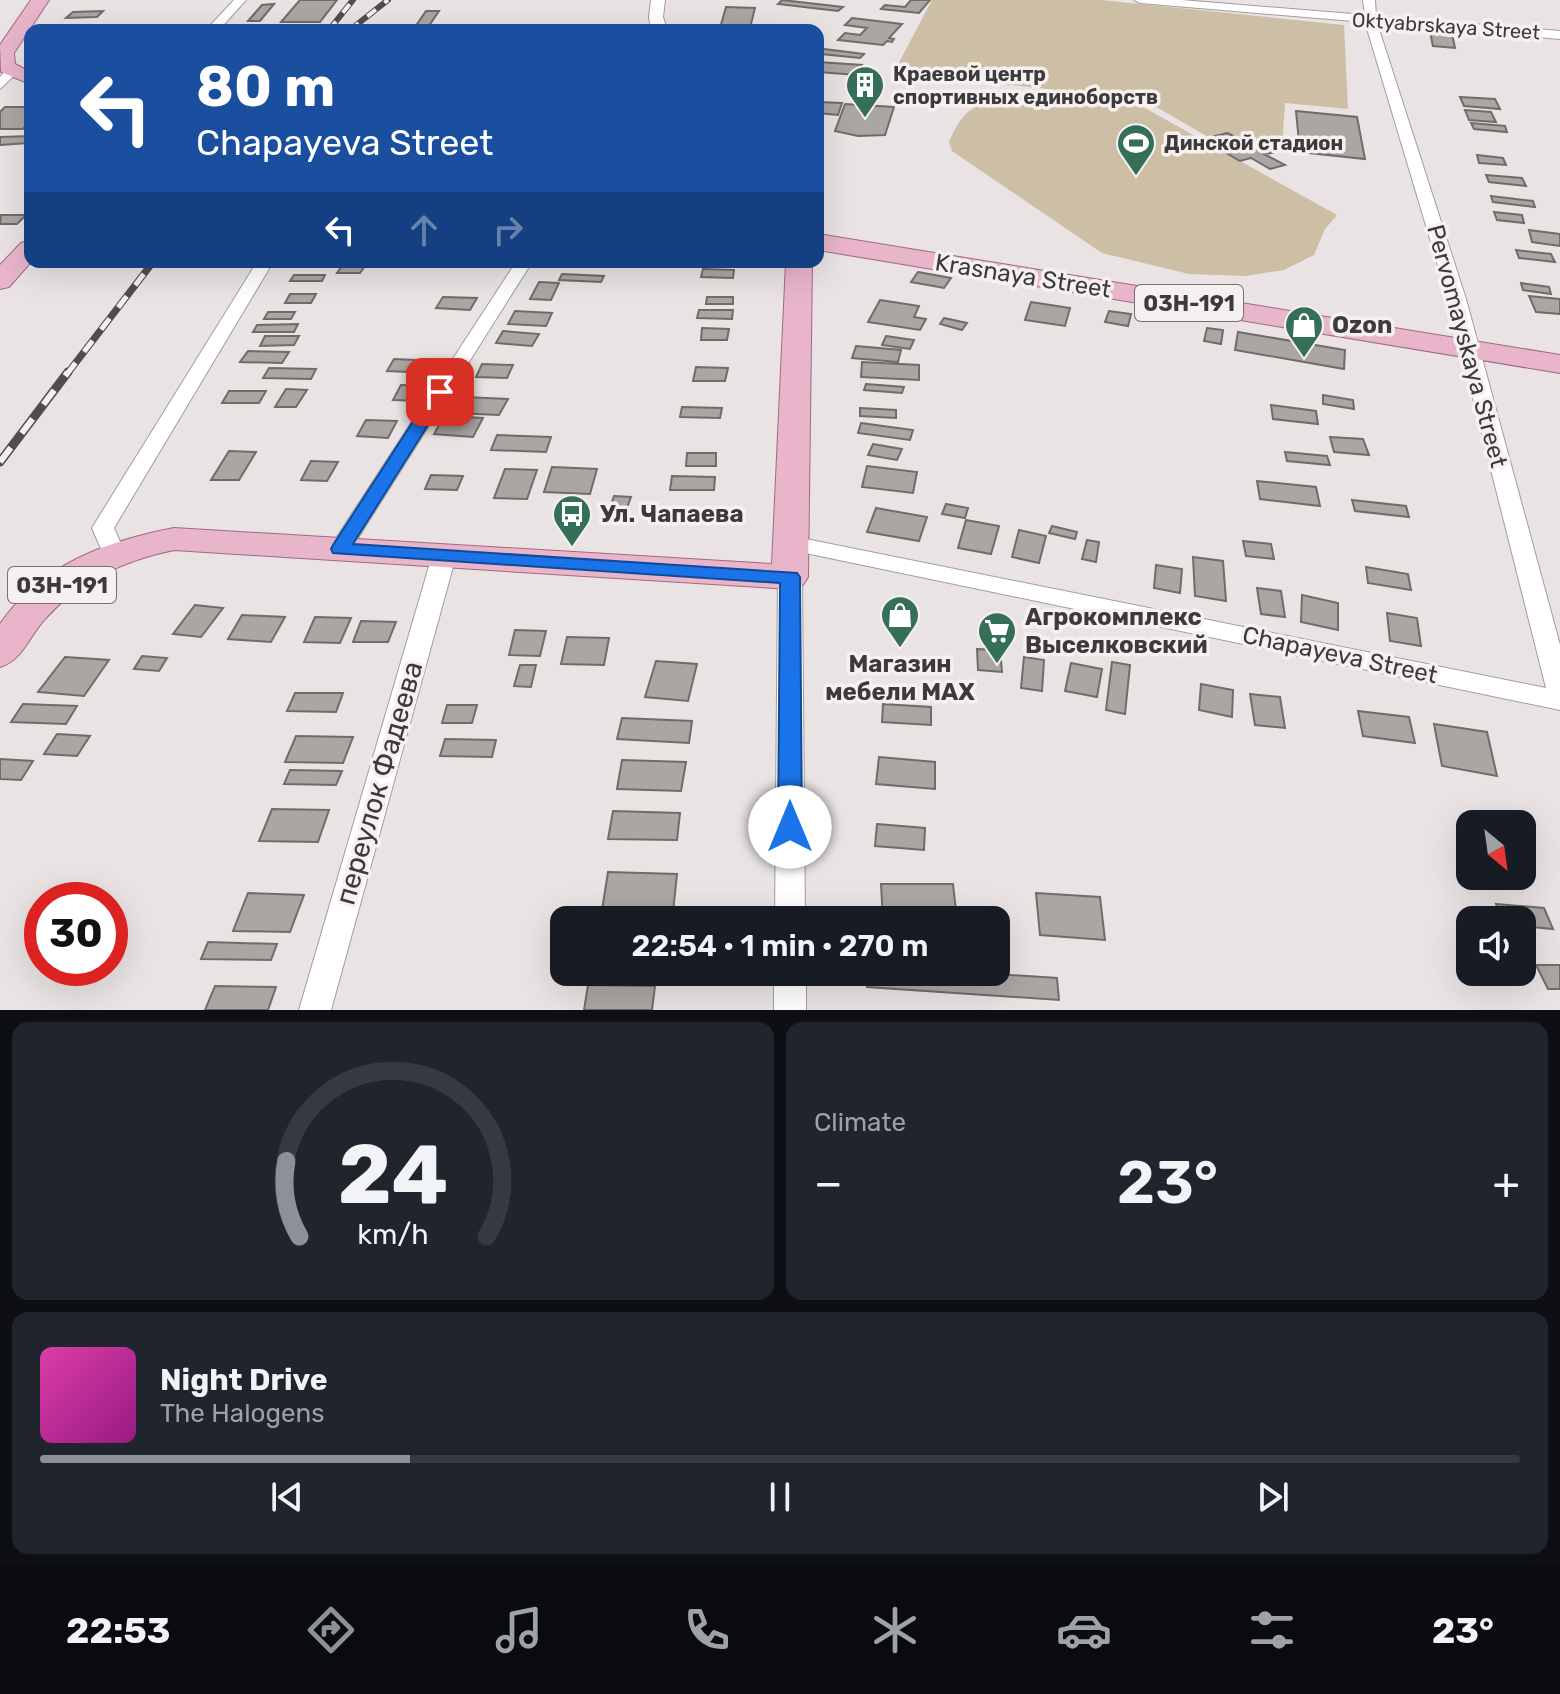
<!DOCTYPE html>
<meta charset="utf-8">
<style>
body{margin:0;font-family:Rubik,sans-serif;background:#20242c;color:#f1f3f6;height:100vh;display:flex;flex-direction:column;font-size:30px;white-space:nowrap}
*{box-sizing:border-box;margin:0}
p{font-size:26px;color:#9ea1a6}
.icon{flex:none;width:44px;height:44px;fill:none;stroke:currentColor;stroke-width:2;stroke-linecap:round;stroke-linejoin:round}
.map{position:relative;height:1010px;overflow:hidden}
.details{display:flex;flex-direction:column;gap:12px;padding:12px;background:#0d0f14;flex:1}
.details>*{flex:none}
.top-card{position:absolute;left:24px;top:24px;width:800px;height:244px;border-radius:16px;box-shadow:0 8px 32px #0002;background:#1a4fa0;color:#fff;overflow:hidden}
.needle{width:52px;rotate:151deg}
.tools{position:absolute;left:1456px;top:810px;display:grid;gap:16px}
.tools a{display:grid;place-items:center;width:80px;height:80px;border-radius:16px;background:#171b24;box-shadow:0 8px 32px #0002;font-size:40px}
.speed{position:absolute;left:24px;top:882px;display:flex;gap:16px;font-size:40px;font-weight:700;text-align:center}
.speed>*{display:grid;place-content:center;width:104px;height:104px;border-radius:50%;background:#171b24;box-shadow:0 8px 32px #0002;line-height:1}
.speed .limit{border:12px solid #d22;background:#fff;color:#111}
.pin{position:absolute;display:grid;place-items:center;width:68px;height:68px;color:#fff;margin:-34px;border-radius:16px;box-shadow:0 4px 12px #0006}
.me{position:absolute;width:88px;margin:-44px;rotate:0deg;stroke-linejoin:round;filter:drop-shadow(0 0 6px #0008)}
.turn{display:flex;align-items:center;gap:28px;height:168px;padding:0 40px;font-size:36px}
.turn .icon{width:104px;height:104px;stroke-width:2.5}
.turn b{display:block;font-size:56px;line-height:68px}
.lanes{display:flex;align-items:center;height:76px;padding:0 40px;background:#0003;justify-content:center;gap:40px;direction:ltr}
.lanes .off{opacity:.35}
.big{font-size:60px;font-weight:600;line-height:1.1}
.details .widget{flex:1;display:flex;flex-direction:column;justify-content:center;gap:12px;min-width:0;padding:0 28px;border-radius:16px;background:#20242c}
.details .dial{align-items:center;gap:0}
.dial svg{height:208px;overflow:visible;fill:none;stroke:#363941;stroke-width:7;stroke-linecap:round;text-anchor:middle}
.dial text{fill:#f1f3f6;stroke:none}
.song{display:flex;align-items:center;gap:24px}
.cover{width:96px;height:96px;border-radius:12px;background:linear-gradient(135deg,hsl(320 70% 55%),hsl(310 70% 35%))}
.played{height:8px;border-radius:4px;background:linear-gradient(90deg,#8c9099 25%,#363941 25%)}
.keys{display:flex;justify-content:space-around;direction:ltr}
.heat{display:flex;justify-content:space-between;align-items:center;font-size:44px;direction:ltr}
.details .tiles{flex:1;display:grid;gap:12px;grid-template-columns:1fr 1fr}
.widget:last-child{grid-column:span 2}
.trip{position:absolute;left:550px;top:906px;width:460px;height:80px;border-radius:16px;background:#171b24;box-shadow:0 8px 32px #0002;font-weight:600;line-height:80px;text-align:center}
.tabs{display:flex;height:128px;justify-content:space-around;align-items:center;background:#090b0e;color:#9ea1a6}
.tabs .icon{width:56px;height:56px}
.tabs .current{color:#8c9099}
.tabs b{font-size:36px;color:#f1f3f6}
.map>svg:first-child{display:block}
</style>
<div class="map">
<svg width="1560" height="1010" viewBox="0 0 1560 1010">
<rect width="100%" height="100%" fill="#e9e3e3"/>
<path fill="#cdbea6" d="M932,0H1101L1344,25L1348,109L1285,103L1282,148L1241,156L1158,108L1118,97L894,72Z
M1007,91L1016,96H1078L1143,107L1337,215L1325,229L1314,255L1284,270L1245,276L1189,274L1102,253L952,151L949,142C958,122 965,109 987,102L979,97Z"/>
<path fill="#aaa6a4" stroke="#706c6a" stroke-width="2" d="M300,0H337L320,22H281Z
M782,0L843,7L838,11L778,4Z
M911,0H930L919,13L881,9L885,5L905,7Z
M274,4L260,21H248L262,5Z
M726,7L755,8L750,28H720Z
M103,11L97,17L66,18L73,12Z
M426,11H439L426,30H413Z
M852,18L902,24L889,38L894,39L892,42L887,41L883,45L838,40L845,33L860,35L867,28L845,25Z
M1430,32L1452,34L1455,48L1433,46Z
M824,49L864,54L860,58L820,54Z
M818,62L862,65L858,75L818,72Z
M1460,97L1495,99L1500,109L1464,106Z
M818,102L842,103L838,115L818,113Z
M845,104L894,107L885,135L858,136L835,131Z
M5,107H30V121L23,129H0V112Z
M1465,110L1491,112L1496,122L1469,120Z
M1296,111L1357,117L1365,159L1300,152Z
M1471,123L1505,126L1507,132L1474,129Z
M1227,133L1272,153L1264,154L1285,165L1270,169L1251,158L1240,161L1221,150L1231,148L1211,137Z
M30,136L28,143L0,145V137Z
M1477,155L1503,158L1506,165L1479,163Z
M1486,175L1522,178L1526,186L1489,182Z
M1491,196L1533,201L1535,207L1493,202Z
M1494,212L1522,215L1524,223L1497,220Z
M26,215L17,224H0L1,215Z
M1529,230L1560,234V246L1532,242Z
M1516,250L1551,254L1555,262L1519,258Z
M345,262L367,263L360,273H337Z
M703,269L734,270L733,278L701,277Z
M918,272L951,278L944,288L911,282Z
M562,274L604,276L601,282L559,280Z
M294,275H325L322,281H290Z
M539,282L559,283L551,300L530,299Z
M1521,283L1549,287L1551,294L1523,290Z
M290,294H316L311,303H285Z
M1529,296L1560,299V314L1536,312Z
M443,297L477,298L470,310L436,308Z
M707,297H733V304H706Z
M880,300L919,306L914,317L926,319L920,330L868,322Z
M1031,302L1070,308L1065,326L1025,320Z
M699,310H733L732,319L697,318Z
M515,311L552,313L546,326L508,324Z
M1109,311L1131,314L1128,326L1105,322Z
M268,312H295L291,319H264Z
M944,318L967,323L962,330L940,324Z
M298,324L294,332H253L257,325Z
M702,328L729,329L727,340H701Z
M1207,328L1223,330L1221,344L1204,341Z
M503,331L539,334L532,346L496,343Z
M1238,332L1345,350L1344,369L1235,350Z
M265,336H299L294,345L260,346Z
M886,336L914,340L910,349L882,345Z
M856,346L901,350L898,362L852,358Z
M248,351L289,352L282,363L240,362Z
M394,359L438,361L431,373L387,371Z
M862,362L919,365V380L861,377Z
M482,364L513,365L507,378L476,377Z
M696,367L728,368L725,381H693Z
M269,368L316,369L311,379L263,378Z
M866,384L904,387L902,393L864,390Z
M401,385L429,386L422,401L393,400Z
M286,389L307,390L296,407H275Z
M229,391H266L259,403H222Z
M1323,395L1353,400L1354,409L1323,404Z
M464,397L508,399L499,415L455,413Z
M1271,405L1316,411L1318,424L1273,419Z
M682,407L722,408L720,418L680,417Z
M860,408L896,410V418L860,416Z
M444,416L483,418L473,437L434,434Z
M366,420L397,421L388,438L357,436Z
M861,423L913,430L910,440L858,433Z
M497,435L551,437L546,452L491,450Z
M1330,437L1363,439L1369,455L1334,452Z
M873,444L902,449L897,460L868,455Z
M229,451L256,452L239,480H211Z
M1285,452L1327,456L1330,465L1287,461Z
M687,453H716V466H686Z
M311,461L338,462L327,481L301,480Z
M867,466L917,472L913,493L862,487Z
M552,467L597,469L590,494L544,492Z
M505,469L537,470L527,499L494,498Z
M431,475L463,476L457,490L425,489Z
M672,476L715,477L714,490H670Z
M1257,481L1316,487L1320,506L1260,499Z
M614,496L631,497L625,513L609,511Z
M1352,500L1406,506L1409,517L1355,511Z
M946,504L968,508L965,518L942,514Z
M876,508L927,517L919,541L867,532Z
M966,520L999,526L991,554L958,548Z
M1052,526L1077,532L1075,539L1049,533Z
M1019,530L1046,536L1039,563L1012,557Z
M1087,540L1099,542L1096,562L1082,559Z
M1243,541L1271,544L1274,559L1246,556Z
M1193,557L1223,561L1226,601L1195,596Z
M1156,565L1182,569L1180,593L1154,588Z
M1366,567L1408,574L1411,590L1368,583Z
M1257,588L1281,591L1285,617L1261,614Z
M1302,595L1338,603V630L1301,622Z
M195,605L223,608L201,637L173,634Z
M1387,613L1417,618L1421,646L1390,641Z
M242,615L285,617L271,642L228,639Z
M315,617L351,618L340,643L304,642Z
M361,621L396,622L388,642H353Z
M515,630L546,631L540,656L509,655Z
M567,637L609,638L604,665L561,664Z
M977,649L1000,650L1002,672L978,670Z
M142,656L167,658L159,671L134,669Z
M65,657L109,660L84,696L38,692Z
M1024,657L1044,660L1042,691L1021,688Z
M656,661L697,664L688,701L645,697Z
M1112,662L1130,665L1125,714L1106,710Z
M1071,663L1102,669L1097,697L1065,691Z
M520,665H536L531,687L514,686Z
M1201,684L1233,690L1232,717L1199,710Z
M295,693H343L336,712L287,711Z
M1250,694L1280,697L1285,728L1255,725Z
M23,704L77,706L66,724L11,722Z
M883,704L931,707V725L882,722Z
M447,705H477L472,723H442Z
M1358,711L1409,717L1415,743L1363,736Z
M622,718L692,721L689,743L617,739Z
M1434,724L1487,732L1497,776L1442,766Z
M57,734L90,736L77,756L44,754Z
M296,736L353,737L343,763L285,762Z
M445,739L496,740L492,757L440,756Z
M879,757L935,762V789L876,784Z
M0,759L33,761L21,780L0,779Z
M622,760L686,762L681,791L617,789Z
M290,770L342,771L336,785L284,784Z
M272,809L329,810L318,842L259,841Z
M613,811L680,813L677,840L608,839Z
M877,824L925,828L924,850L875,846Z
M608,872L677,874L673,912L602,910Z
M881,884H953L957,920H883Z
M248,893L304,895L290,932L233,931Z
M1036,893L1100,897L1105,940L1040,935Z
M1496,904L1544,908L1553,929L1522,926V920H1502Z
M208,942L277,944L271,960L201,959Z
M1536,965H1560V989H1548Z
M868,972H966L1057,978L1059,1000L867,987Z
M588,985L655,986L652,1010H584Z
M215,986L276,987L268,1010H205Z"/>
<g fill="none" stroke-linecap="round" stroke-linejoin="round">
<defs>
<path id="minor" d="M234,0H246L219,30H206Z
M1134,0H1181L1365,15L1363,0H1375L1376,16L1560,31V39L1377,23L1466,299L1560,645V710L791,550L783,548L780,543L783,538L791,536L1546,688L1448,299L1365,22L1140,3Z
M6,70L17,73L0,89V77Z
M257,262H273L114,528L125,553L121,558H105L92,528Z
M516,262H532L348,554H332L329,549Z
M444,549L452,551L456,556L331,1010H299L432,556L436,551Z
M790,569L798,572L802,577L805,920H775L778,577L782,572Z
M774,972H806V1010H774Z"/>
<path id="tertiary" d="M651,0H665L663,17L667,30H651L649,17Z"/>
<path id="primary" d="M31,0H49L14,53L15,64L30,72V84L1,72L0,45Z
M818,234L1560,355V373L818,250Z
M30,240L31,262L9,287L0,289V265L21,243Z
M786,262H812L808,577L803,585L790,589L174,550C125,560 79,581 45,619C29,636 23,660 0,667V624C41,565 106,541 174,528L772,564Z"/>
</defs>
<use href="#minor" stroke="#a29d9d" stroke-width="2"/>
<use href="#tertiary" stroke="#a29d9d" stroke-width="2"/>
<use href="#primary" stroke="#a26982" stroke-width="2"/>
<use href="#minor" fill="#fff" fill-rule="evenodd"/>
<use href="#tertiary" fill="#fff" fill-rule="evenodd"/>
<use href="#primary" fill="#e8b5cb" fill-rule="evenodd"/>
<defs>
<path id="rail-far2" d="M329,30L353,0
M350,30L388,0"/>
<path id="rail-far1" d="M67,374L153,262"/>
<path id="rail" d="M0,462L68,372"/>
</defs>
<use href="#rail-far2" stroke="#504d4d" stroke-width="6"/>
<use href="#rail-far1" stroke="#504d4d" stroke-width="7"/>
<use href="#rail" stroke="#504d4d" stroke-width="9"/>
<use href="#rail-far2" stroke="#f6f1f0" stroke-width="4" stroke-dasharray="11" stroke-linecap="butt"/>
<use href="#rail-far1" stroke="#f6f1f0" stroke-width="5" stroke-dasharray="14" stroke-linecap="butt"/>
<use href="#rail" stroke="#f6f1f0" stroke-width="6" stroke-dasharray="18" stroke-linecap="butt"/>
</g>
<path fill="#1a73e8" stroke="#114b97" stroke-width="2" d="M440,388L449,392L353,544L797,573L800,577L802,827L798,833L790,836L781,833L778,827L780,583L333,553L331,549L333,545L432,392Z"/>
<defs>
<symbol id="building-pin" viewBox="-11 -11 22 30"><path d="M0 17L-7.5 6A9.5 9.5 0 1 1 7.5 6Z" fill="#366f58" stroke="#f6f1f0"/><path d="M-4-6H4V6H1V3H-1V6H-4ZM-2.5-4.3h1.7v1.8h-1.7ZM.8-4.3h1.7v1.8H.8ZM-2.5-1h1.7V.8h-1.7ZM.8-1h1.7V.8H.8Z" fill="#fff"/></symbol>
<symbol id="stadium-pin" viewBox="-11 -11 22 30"><path d="M0 17L-7.5 6A9.5 9.5 0 1 1 7.5 6Z" fill="#366f58" stroke="#f6f1f0"/><path d="M0-5a6.5 5 0 1 0 0 10a6.5 5 0 1 0 0-10ZM-3.5-1.8h7v3.6h-7Z" fill="#fff"/></symbol>
<symbol id="shop-pin" viewBox="-11 -11 22 30"><path d="M0 17L-7.5 6A9.5 9.5 0 1 1 7.5 6Z" fill="#366f58" stroke="#f6f1f0"/><path d="M-5-2.5h2.3a2.7 3.5 0 0 1 5.4 0H5L5.5 6h-11ZM-1.5-2.5h3a1.5 2.3 0 0 0-3 0Z" fill="#fff"/></symbol>
<symbol id="bus-pin" viewBox="-11 -11 22 30"><path d="M0 17L-7.5 6A9.5 9.5 0 1 1 7.5 6Z" fill="#366f58" stroke="#f6f1f0"/><path d="M-5-6H5V4H4V6H2V4H-2V6H-4V4H-5ZM-3.5-4V0h7V-4ZM-3.5 1.2v1.5H-2V1.2ZM2 1.2v1.5H3.5V1.2Z" fill="#fff"/></symbol>
<symbol id="supermarket-pin" viewBox="-11 -11 22 30"><path d="M0 17L-7.5 6A9.5 9.5 0 1 1 7.5 6Z" fill="#366f58" stroke="#f6f1f0"/><path d="M-6-5.5h2.5l.6 2H6L4.5 2H-2.5L-4.4-4H-6ZM-1.5 3.2a1.3 1.3 0 1 0 .1 0ZM3 3.2a1.3 1.3 0 1 0 .1 0Z" fill="#fff"/></symbol>
</defs>
<g fill-rule="evenodd">
<use href="#building-pin" x="843" y="63" width="44" height="60"/>
<use href="#stadium-pin" x="1114" y="121" width="44" height="60"/>
<use href="#shop-pin" x="1282" y="303" width="44" height="60"/>
<use href="#bus-pin" x="550" y="492" width="44" height="60"/>
<use href="#shop-pin" x="878" y="593" width="44" height="60"/>
<use href="#supermarket-pin" x="975" y="609" width="44" height="60"/>
</g>
<g text-anchor="middle" dominant-baseline="central" stroke-width="7" stroke-linejoin="round" paint-order="stroke">
<g font-size="20" fill="#3c3a3a" stroke="#f6f1f0">
<text transform="translate(1446 26) rotate(4)">Oktyabrskaya Street</text>
</g>
<g font-size="20" font-weight="bold" fill="#3c3a3a" stroke="#f6f1f0" text-anchor="start">
<text x="893" y="74">Краевой центр<tspan x="893" dy="23">спортивных единоборств</tspan></text>
<text x="1164" y="143">Динской стадион</text>
</g>
<g fill="#f6f1f0" stroke="#747171" stroke-width="2">
<rect x="1135" y="285" width="108" height="36" rx="6"/>
<rect x="8" y="567" width="108" height="36" rx="6"/>
</g>
<g font-size="22" font-weight="bold" fill="#3c3a3a">
<text x="1189" y="303">03Н-191</text>
<text x="62" y="585">03Н-191</text>
</g>
<g font-size="24" fill="#3c3a3a" stroke="#f6f1f0">
<text transform="translate(1023 276) rotate(9)">Krasnaya Street</text>
<text transform="translate(1467 346) rotate(75)">Pervomayskaya Street</text>
<text transform="translate(1340 655) rotate(12)">Chapayeva Street</text>
</g>
<g font-size="24" font-weight="bold" fill="#3c3a3a" stroke="#f6f1f0" text-anchor="start">
<text x="1332" y="325">Ozon</text>
<text x="600" y="514">Ул. Чапаева</text>
<text x="1025" y="617">Агрокомплекс<tspan x="1025" dy="28">Выселковский</tspan></text>
<text x="900" y="664" text-anchor="middle">Магазин<tspan x="900" dy="28">мебели MAX</tspan></text>
</g>
<g font-size="28" fill="#3c3a3a" stroke="#f6f1f0">
<text transform="translate(379 783) rotate(-74)">переулок Фадеева</text>
</g>
</g>
</svg>
<div class="tools">
<a><svg class="needle" viewBox="-14 -14 28 28"><path d="M0-13l5 13h-10z" fill="#e53935"/><path d="M0 13l5-13h-10z" fill="#9ea1a6"/></svg></a>
<a><svg class="icon" aria-label="sound" viewBox="0 0 24 24"><path d="M4 9h4l5-4v14l-5-4H4zM17 9q2 3 0 6"/></svg></a>
</div>
<div class="speed"><div class="limit">30</div></div>
<div class="pin" style="left:440px;top:392px;background:#d93025"><svg class="icon" aria-label="arrive" viewBox="0 0 24 24"><path d="M6 21V4h12l-3 4 3 4H6"/></svg></div>
<svg class="me" style="left:790px;top:827px" viewBox="-20 -20 40 40"><circle r="19" fill="#fff"/><path d="M0-13L10 11 0 6-10 11z" fill="#1a73e8"/></svg>
<div class="trip">22:54 · 1 min · 270 m</div>
<div class="top-card">
<div class="turn"><svg class="icon" aria-label="left" viewBox="0 0 24 24"><path d="M17 20v-9H6M10 6l-5 5 5 5"/></svg><div><b>80 m</b>Chapayeva Street</div></div>
<div class="lanes"><svg class="icon" aria-label="left" viewBox="0 0 24 24"><path d="M17 20v-9H6M10 6l-5 5 5 5"/></svg><svg class="icon off" aria-label="ahead" viewBox="0 0 24 24"><path d="M12 20V5M6 11l6-6 6 6"/></svg><svg class="icon off" aria-label="right" viewBox="0 0 24 24"><path d="M7 20v-9h11M14 6l5 5-5 5"/></svg></div>
</div>
</div>
<section class="details">
<div class="tiles">
<div class="widget dial"><svg viewBox="0 0 100 80">
<path d="M14 69A42 42 0 1 1 86 69"/>
<path d="M14 69A42 42 0 0 1 9 40" stroke="#8c9099"/>
<text x="50" y="56" font-size="32" font-weight="700">24</text>
<text x="50" y="72" font-size="11">km/h</text>
</svg></div>
<div class="widget"><p>Climate</p>
<div class="heat"><a>−</a><b class="big">23°</b><a>+</a></div>
</div>
<div class="widget">
<div class="song"><i class="cover"></i><div><b>Night Drive</b><p>The Halogens</p></div></div>
<div class="played"></div>
<div class="keys"><svg class="icon" aria-label="previous" viewBox="0 0 24 24"><path d="M18 5L8 12l10 7zM5 5v14"/></svg><svg class="icon" aria-label="pause" viewBox="0 0 24 24"><path d="M8 5v14M16 5v14"/></svg><svg class="icon" aria-label="next" viewBox="0 0 24 24"><path d="M6 5l10 7-10 7zM19 5v14"/></svg></div>
</div>
</div>
</section>
<nav class="tabs">
<b>22:53</b>
<svg class="icon current" aria-label="directions" viewBox="0 0 24 24"><path d="M12 3l9 9-9 9-9-9zM9 14v-3h6M13 9l2 2-2 2"/></svg>
<svg class="icon" aria-label="music" viewBox="0 0 24 24"><path d="M9 18V5l10-2v13"/><circle cx="6" cy="18" r="3"/><circle cx="16" cy="16" r="3"/></svg>
<svg class="icon" aria-label="phone" viewBox="0 0 24 24"><path d="M5 4h4l2 5-3 2q2 4 5 5l2-3 5 2v4C11 20 4 13 5 4z"/></svg>
<svg class="icon" aria-label="climate" viewBox="0 0 24 24"><path d="M12 3v18M4 7l16 10M4 17L20 7"/></svg>
<svg class="icon" aria-label="car" viewBox="0 0 24 24"><path d="M5 17H2v-5l4-1 3-4h7l3 4 3 1v5h-3M9 17h6M6 11h13"/><circle cx="7" cy="17" r="2"/><circle cx="17" cy="17" r="2"/></svg>
<svg class="icon" aria-label="filters" viewBox="0 0 24 24"><path d="M4 7h16M4 17h16"/><circle cx="9" cy="7" r="2"/><circle cx="15" cy="17" r="2"/></svg>
<b>23°</b>
</nav>
